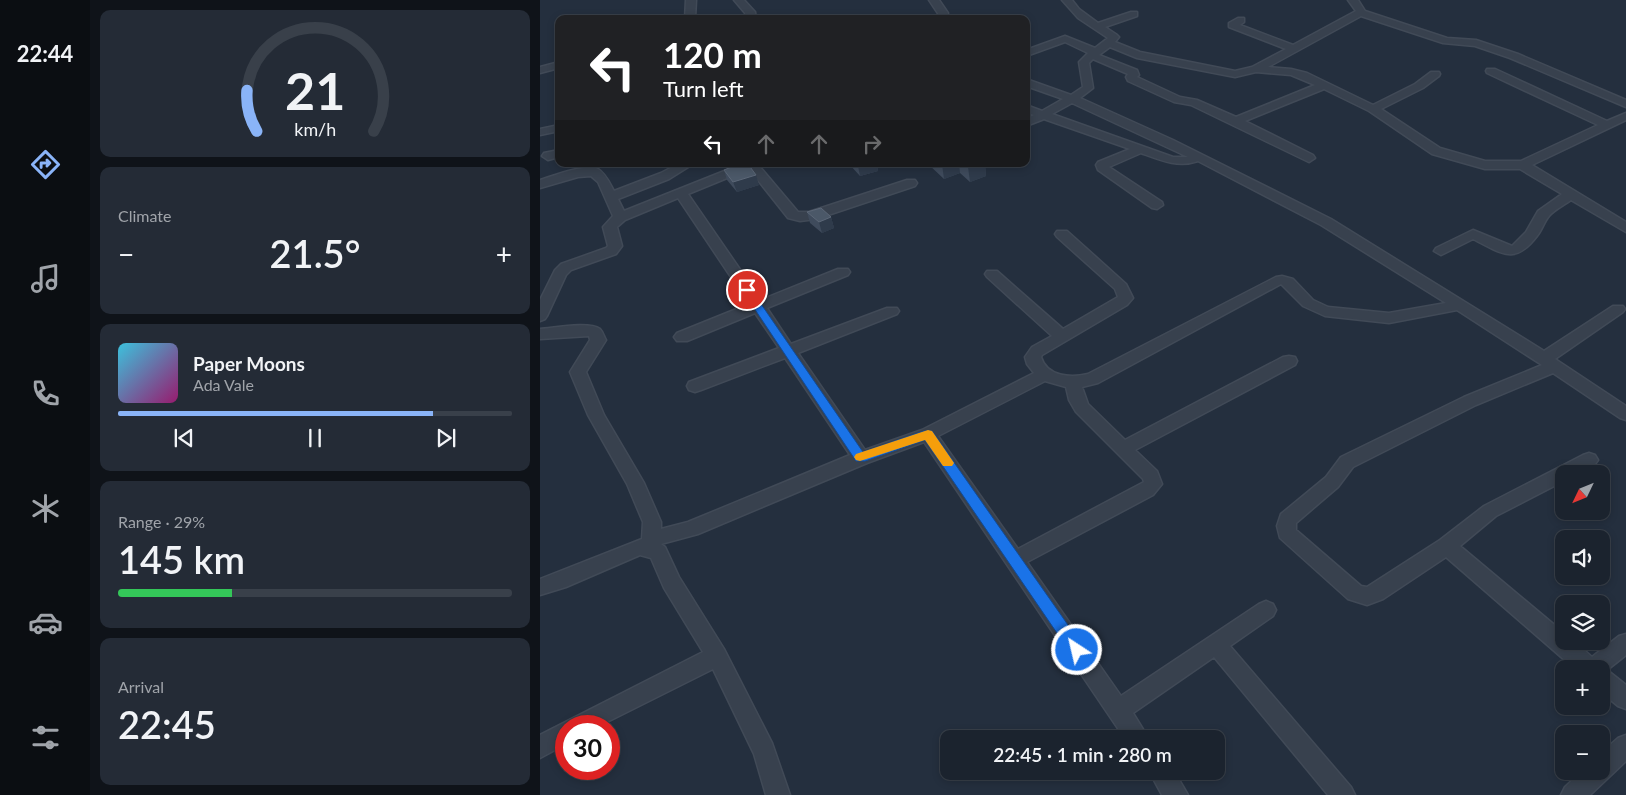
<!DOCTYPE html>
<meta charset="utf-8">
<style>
body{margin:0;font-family:Lato,sans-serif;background:#242b36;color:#f1f3f6;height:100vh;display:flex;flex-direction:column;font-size:19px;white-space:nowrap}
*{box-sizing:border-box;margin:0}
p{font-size:16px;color:#a0a4aa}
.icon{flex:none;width:28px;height:28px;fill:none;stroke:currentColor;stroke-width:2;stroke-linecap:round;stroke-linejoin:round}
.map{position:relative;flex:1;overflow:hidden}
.panel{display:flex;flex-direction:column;gap:10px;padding:10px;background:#0f1319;width:450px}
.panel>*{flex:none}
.guide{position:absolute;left:15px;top:15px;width:475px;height:152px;border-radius:10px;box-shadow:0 2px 8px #0003,0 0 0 1px #39404a;background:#202124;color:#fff;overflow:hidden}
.needle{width:32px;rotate:227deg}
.fabs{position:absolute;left:1015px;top:465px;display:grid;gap:10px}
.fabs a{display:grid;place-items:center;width:55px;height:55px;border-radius:10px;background:#1b232e;box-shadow:0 2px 8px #0003,0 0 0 1px #39404a;font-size:25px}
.speed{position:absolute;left:15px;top:715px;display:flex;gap:10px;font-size:25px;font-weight:700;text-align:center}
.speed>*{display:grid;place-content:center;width:65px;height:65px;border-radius:50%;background:#1b232e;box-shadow:0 2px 8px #0003,0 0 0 1px #39404a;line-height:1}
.speed .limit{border:8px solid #d22;background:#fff;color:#111}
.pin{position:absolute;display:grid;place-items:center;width:42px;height:42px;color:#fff;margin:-21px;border:2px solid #fff;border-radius:50%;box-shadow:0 1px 5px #0007}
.me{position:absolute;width:55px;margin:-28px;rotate:325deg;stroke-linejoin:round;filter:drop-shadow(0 0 4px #0008)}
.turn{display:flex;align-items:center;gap:18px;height:105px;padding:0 25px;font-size:22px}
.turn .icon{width:65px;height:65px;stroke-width:2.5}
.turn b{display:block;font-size:35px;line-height:42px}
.lanes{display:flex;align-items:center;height:48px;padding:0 25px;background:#0003;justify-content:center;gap:25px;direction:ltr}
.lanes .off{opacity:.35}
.big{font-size:38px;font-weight:600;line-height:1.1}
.panel .widget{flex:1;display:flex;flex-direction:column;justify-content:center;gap:8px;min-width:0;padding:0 18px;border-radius:10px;background:#242b36}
.panel .dial{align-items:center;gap:0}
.dial svg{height:130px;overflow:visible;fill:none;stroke:#39404a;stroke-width:7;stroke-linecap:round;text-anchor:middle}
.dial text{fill:#f1f3f6;stroke:none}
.song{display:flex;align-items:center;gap:15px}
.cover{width:60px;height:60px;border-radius:8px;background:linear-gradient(135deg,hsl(190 70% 55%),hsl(320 70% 35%))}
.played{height:5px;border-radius:2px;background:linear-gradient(90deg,#8ab4f8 80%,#39404a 80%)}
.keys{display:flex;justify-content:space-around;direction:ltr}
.heat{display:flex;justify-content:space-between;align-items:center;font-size:28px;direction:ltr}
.charge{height:8px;border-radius:4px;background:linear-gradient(90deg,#34c759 29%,#39404a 0)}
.trip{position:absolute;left:400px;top:730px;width:285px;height:50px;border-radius:10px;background:#1b232e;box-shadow:0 2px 8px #0003,0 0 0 1px #39404a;font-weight:600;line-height:50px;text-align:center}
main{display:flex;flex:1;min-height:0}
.tab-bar{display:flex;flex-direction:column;width:90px;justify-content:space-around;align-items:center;background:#0b0e12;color:#a0a4aa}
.tab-bar .icon{width:35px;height:35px}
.tab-bar .on{color:#8ab4f8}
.tab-bar b{font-size:22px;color:#f1f3f6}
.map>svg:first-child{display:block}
</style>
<main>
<nav class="tab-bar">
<b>22:44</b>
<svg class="icon on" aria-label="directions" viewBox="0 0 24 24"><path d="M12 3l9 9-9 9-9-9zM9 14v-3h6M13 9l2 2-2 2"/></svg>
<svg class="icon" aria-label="music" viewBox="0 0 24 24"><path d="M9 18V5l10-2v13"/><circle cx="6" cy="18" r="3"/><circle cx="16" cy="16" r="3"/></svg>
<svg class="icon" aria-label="phone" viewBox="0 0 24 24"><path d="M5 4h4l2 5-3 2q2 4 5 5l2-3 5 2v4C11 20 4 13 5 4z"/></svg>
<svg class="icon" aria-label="climate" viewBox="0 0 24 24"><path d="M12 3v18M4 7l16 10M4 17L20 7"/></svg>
<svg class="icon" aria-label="car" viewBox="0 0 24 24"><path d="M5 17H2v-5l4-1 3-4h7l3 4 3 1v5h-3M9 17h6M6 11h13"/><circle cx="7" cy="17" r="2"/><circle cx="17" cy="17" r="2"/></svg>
<svg class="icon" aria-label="filters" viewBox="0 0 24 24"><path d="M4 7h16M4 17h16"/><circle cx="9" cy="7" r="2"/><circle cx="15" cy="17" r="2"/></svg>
</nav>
<section class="panel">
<div class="widget dial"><svg viewBox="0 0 100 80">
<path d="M14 69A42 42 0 1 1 86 69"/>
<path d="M14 69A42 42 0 0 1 8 44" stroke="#8ab4f8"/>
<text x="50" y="56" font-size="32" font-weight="700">21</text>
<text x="50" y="72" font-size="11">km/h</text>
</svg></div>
<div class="widget"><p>Climate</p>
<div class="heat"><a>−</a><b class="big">21.5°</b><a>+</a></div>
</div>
<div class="widget">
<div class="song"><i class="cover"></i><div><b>Paper Moons</b><p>Ada Vale</p></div></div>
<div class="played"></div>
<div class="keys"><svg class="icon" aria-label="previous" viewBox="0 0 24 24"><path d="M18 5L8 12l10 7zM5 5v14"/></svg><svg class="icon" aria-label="pause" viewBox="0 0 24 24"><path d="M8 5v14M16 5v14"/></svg><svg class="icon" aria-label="next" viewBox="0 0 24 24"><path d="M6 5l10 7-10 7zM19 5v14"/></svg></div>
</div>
<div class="widget"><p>Range · 29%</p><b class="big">145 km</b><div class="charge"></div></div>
<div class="widget"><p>Arrival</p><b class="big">22:45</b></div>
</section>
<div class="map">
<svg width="1086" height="795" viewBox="0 0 1086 795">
<rect width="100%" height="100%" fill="#242f3e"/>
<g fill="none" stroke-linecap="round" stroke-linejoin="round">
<defs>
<path id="minor" d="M146,0H156L155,19H145Z
M194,0H204L215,12L216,19H206L205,13Z
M389,0H399L408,13L407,18L395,19L399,15Z
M522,0H532L539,9L558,23L591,12H597V16L565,27L577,35L579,37L575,42L600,52L695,71L712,67L746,49L689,27V23L698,18H704V22L700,25L753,45L816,11L808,0H818L825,11L907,38L936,40L978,54L1086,100V107L970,58L935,46L903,43L821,16L728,67L751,69L767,73L833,105L875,84L891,72H899L900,74L899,76L883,88L841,109L900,148L945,161H981L1058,125L947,73L946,71L947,69H955L1067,121L1086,113V120L992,165L1086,222V232L1031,200C1024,205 1014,210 1009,216C1004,222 1002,230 997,236C974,266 962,253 933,239L901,255L894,251L896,248L933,230L972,246L986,232L998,211L1022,194L980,169H945L892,154L829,111L784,89L705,121L773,155L775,158L769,162L651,105L634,102L588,81L586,77L588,74L553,59L549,63L553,88L540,98L633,140L791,219L1004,351L1073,306H1083L1085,309L1083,312L1015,359L1086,406V420L1080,418L1013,373L936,405L813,467L798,487L756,523V530L821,586L827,587L900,540L944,506L1043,455L1049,453L1055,455L1058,460C1051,472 1036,474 1024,474V481L956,516L920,546L1024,633V641H1034L1052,657L1079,636L1086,634V655L1067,670L1086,685V709L1078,706L1061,692V669H1035L906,557L843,599L827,605L808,599L740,538L737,526L741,514L786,477L801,457L924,397L1002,365L917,310L849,323L785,316L763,306L741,284L558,383L542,387L548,404L585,440L743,357L749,356L755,357L757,361L755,365L595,450L617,471L622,484L613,495L487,562L581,696L719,604L726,601L733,604L736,610L733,616L690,646L811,787L815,795H788L674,657L593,713L609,739H585L384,442L327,463L158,534L121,544L125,547L139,577L184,649L232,743L250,795H226L214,754L173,669L59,726H26V744L0,758V735L163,652L124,588L111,558L100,555L26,587L0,595V579L102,539L103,522L87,484L48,415L30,372L50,340L49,336L0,339V329C14,328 49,321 60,329C63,332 64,337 66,340L46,372L64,415L104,483L121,522V529L148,522L310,455L245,358L161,390L155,392L149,390L147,386L149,382L239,348L215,313L147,341H137L134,337L137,333L209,304L138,198L85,220L77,227L82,246L76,254L31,270L26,275L7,316L5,319L0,321V300L15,270L21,264L66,248L68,246L63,227L73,216L58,182L51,176L38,177L0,188V180C13,176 46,163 58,169C66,174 70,184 74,191L121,173L138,164H153L129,179L78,199L84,211L202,164H222L220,167L258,212H269L367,180H375L377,183L375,186L276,219L260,221L248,218L209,169L148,194L221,300L298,269H308L310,272L308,275L227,308L251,344L347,308H357L359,311L357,314L258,353L325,450L382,430L494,373L487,364L485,357L492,347L512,336L447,277L445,274L447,271H457L523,329L578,297L575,289L517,237L515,234L517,231H527L586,284L593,298L587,305L502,355L501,357C507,377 531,378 548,374L736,277L742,276L753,279L773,300L788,307L849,313L906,303L781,225L658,161C638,168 620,160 601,153L569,167L622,202L623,205L617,209L612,208L558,170L556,165L558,162L590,149L504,119L486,126V119L494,115L486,112V105L502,111L523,99L486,86V79L531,95L543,87L539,62L548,53L525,42L489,55L486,54V50L525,36L555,48L568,38L538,18ZM570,47L597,58L695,77L716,72L751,75L775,85L696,117L657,100L640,97L597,77L599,75L597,70L559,55ZM532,103L648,157H633L512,114ZM505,381L526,387L529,400L536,412L603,479L604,482L478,549L398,436Z
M19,62V68L0,73V67Z
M19,125V131L0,135V129Z
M19,150V157L8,160L2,156L4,153Z
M1086,735V761L1050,795H1021L1025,787L1042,771H1061V753L1078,738Z
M609,771H634L648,795H622Z"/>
</defs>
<use href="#minor" stroke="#414a57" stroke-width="3"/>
<use href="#minor" fill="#38414e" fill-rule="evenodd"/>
</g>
<path fill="#3f4b5c" d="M309,164H337L338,171L320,176Z
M388,164H445L446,176L430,182L420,173L404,179Z
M184,170L219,185L197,192L187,180Z
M267,212L291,217L294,228L282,233L270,223Z"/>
<path fill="#2f3b4b" d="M325,164H337L338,171L320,176L318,166Z
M402,164H419L420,173L404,179Z
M437,164H445L446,176L430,182L428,167Z
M216,175L219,185L197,192L193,182Z
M291,217L294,228L282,233L279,222Z"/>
<path fill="#4b5868" stroke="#5c6777" d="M199,164H208L216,175L193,182L184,170Z
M316,164H325L318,166Z
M425,164H437L428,167Z
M281,208L291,217L279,222L267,212Z"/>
<path fill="#1a73e8" stroke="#114b97" d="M207,287L210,288L323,452L384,431H392L542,645L544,650L542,655L537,657L532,655L385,440L325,461H316L202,290Z"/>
<path fill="#f59e0b" d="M388,430L392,431L412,460L414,463L412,466H403L385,440L320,461L316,460L314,457L316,454Z"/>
</svg>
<div class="fabs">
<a><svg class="needle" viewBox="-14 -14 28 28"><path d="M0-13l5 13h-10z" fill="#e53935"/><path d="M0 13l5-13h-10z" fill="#a0a4aa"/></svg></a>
<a><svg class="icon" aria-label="sound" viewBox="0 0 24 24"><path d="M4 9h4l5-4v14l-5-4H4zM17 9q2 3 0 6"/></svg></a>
<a><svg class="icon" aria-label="layers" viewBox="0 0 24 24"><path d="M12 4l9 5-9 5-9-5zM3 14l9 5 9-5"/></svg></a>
<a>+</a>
<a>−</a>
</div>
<div class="speed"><div class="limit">30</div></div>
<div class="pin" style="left:207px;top:290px;background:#d93025"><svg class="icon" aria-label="arrive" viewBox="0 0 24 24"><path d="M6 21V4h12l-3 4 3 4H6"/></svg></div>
<svg class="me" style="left:537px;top:650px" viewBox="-20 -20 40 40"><circle r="17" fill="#1a73e8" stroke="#fff" stroke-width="3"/><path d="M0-11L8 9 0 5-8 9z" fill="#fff"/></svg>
<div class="trip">22:45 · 1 min · 280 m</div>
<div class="guide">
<div class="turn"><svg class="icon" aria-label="left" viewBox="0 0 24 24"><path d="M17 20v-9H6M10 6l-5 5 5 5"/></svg><div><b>120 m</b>Turn left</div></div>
<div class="lanes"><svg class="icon" aria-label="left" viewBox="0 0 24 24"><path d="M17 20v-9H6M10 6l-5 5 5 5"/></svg><svg class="icon off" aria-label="ahead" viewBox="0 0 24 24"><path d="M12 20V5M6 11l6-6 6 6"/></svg><svg class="icon off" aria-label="ahead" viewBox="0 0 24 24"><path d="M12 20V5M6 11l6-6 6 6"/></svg><svg class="icon off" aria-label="right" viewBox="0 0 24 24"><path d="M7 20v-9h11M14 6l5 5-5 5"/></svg></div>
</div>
</div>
</main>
